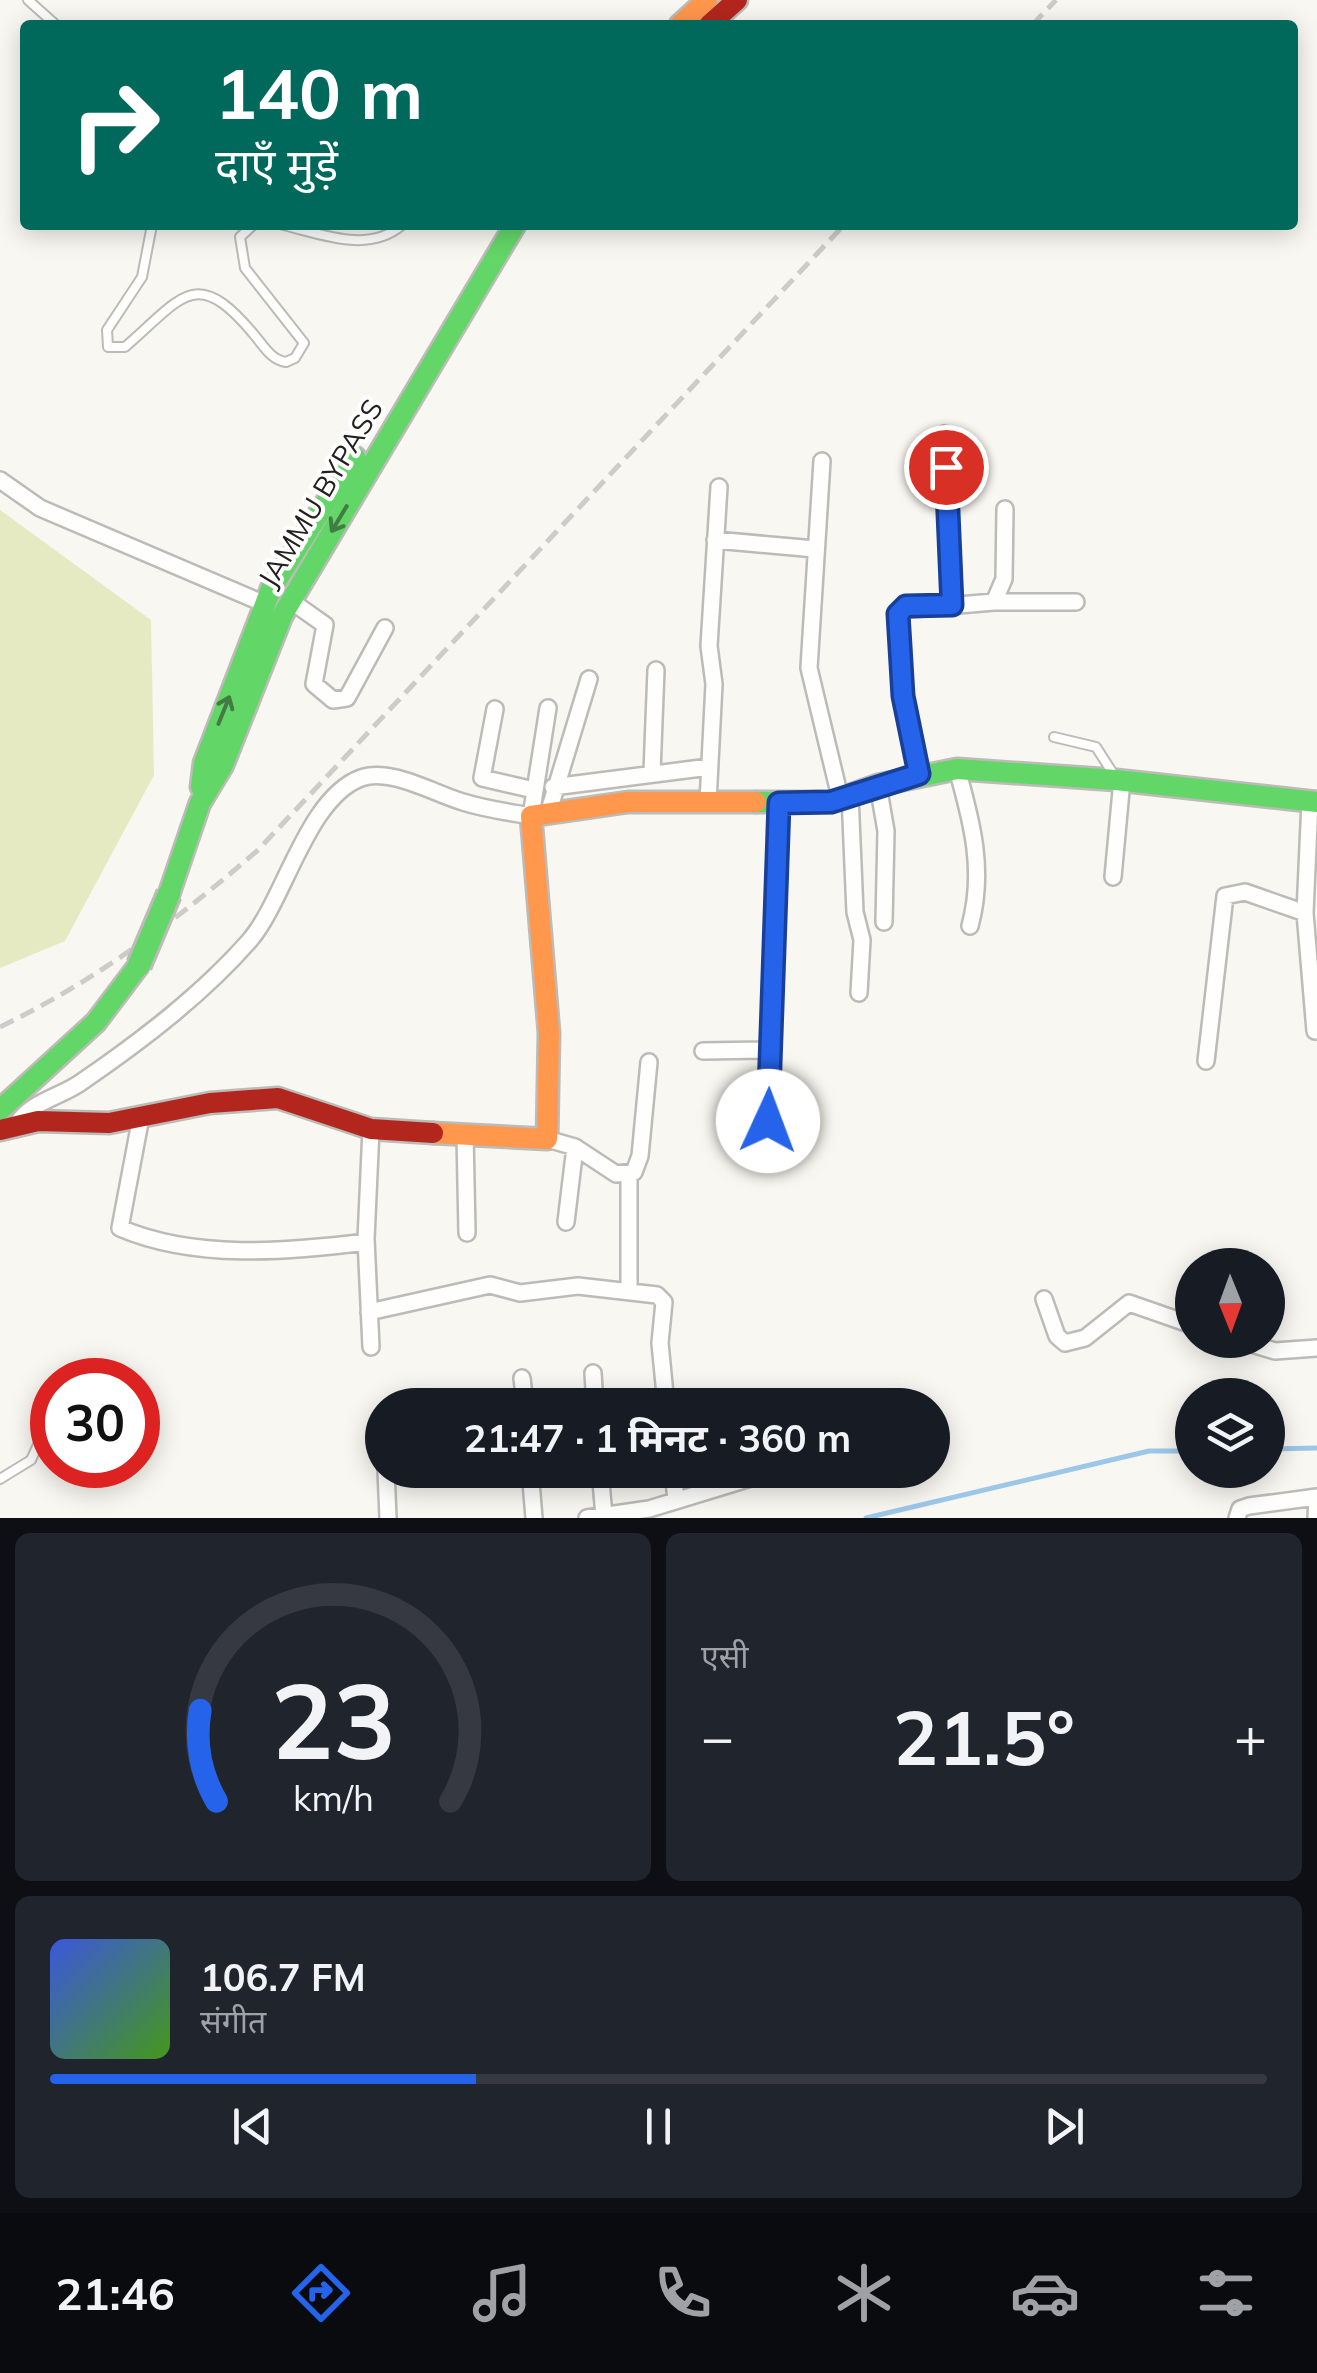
<!DOCTYPE html>
<html lang="hi">
<meta charset="utf-8">
<style>
body{margin:0;font-family:Mulish,"Noto Sans Devanagari",sans-serif;background:#20242c;color:#f1f3f6;height:100vh;display:flex;flex-direction:column;font-size:38px;white-space:nowrap}
*{box-sizing:border-box;margin:0}
p{font-size:32px;color:#9ea1a6}
.icon{flex:none;width:55px;height:55px;fill:none;stroke:currentColor;stroke-width:2;stroke-linecap:round;stroke-linejoin:round}
.map{position:relative;height:1518px;overflow:hidden}
.details{display:flex;flex-direction:column;gap:15px;padding:15px;background:#0d0f14;flex:1}
.details>*{flex:none}
.guide{position:absolute;left:20px;top:20px;width:1278px;height:210px;border-radius:10px;box-shadow:0 5px 25px #0003;background:#00695c;color:#fff;overflow:hidden}
.needle{width:65px;rotate:179deg}
.controls{position:absolute;left:1175px;top:1248px;display:grid;gap:20px}
.controls a{display:grid;place-items:center;width:110px;height:110px;border-radius:50%;background:#171b24;box-shadow:0 5px 25px #0003;font-size:50px}
.speed{position:absolute;left:30px;top:1358px;display:flex;gap:20px;font-size:50px;font-weight:700;text-align:center}
.speed>*{display:grid;place-content:center;width:130px;height:130px;border-radius:50%;background:#171b24;box-shadow:0 5px 25px #0003;line-height:1}
.speed .limit{border:15px solid #d22;background:#fff;color:#111}
.pin{position:absolute;display:grid;place-items:center;width:85px;height:85px;color:#fff;margin:-42px;border:5px solid #fff;border-radius:50%;box-shadow:0 2px 10px #0007}
.me{position:absolute;width:110px;margin:-55px;rotate:2deg;stroke-linejoin:round;filter:drop-shadow(0 0 8px #0008)}
.turn{display:flex;align-items:center;gap:35px;height:210px;padding:0 30px;font-size:45px}
.turn .icon{width:130px;height:130px;stroke-width:2.5}
.turn b{display:block;font-size:70px;line-height:85px}
.big{font-size:75px;font-weight:700;line-height:1.1}
.details .card{flex:1;display:flex;flex-direction:column;justify-content:center;gap:15px;min-width:0;padding:0 35px;border-radius:15px;background:#20242c}
.details .dial{align-items:center;gap:0}
.dial svg{height:260px;overflow:visible;fill:none;stroke:#363941;stroke-width:7;stroke-linecap:round;text-anchor:middle}
.dial text{fill:#f1f3f6;stroke:none}
.song{display:flex;align-items:center;gap:30px}
.cover{width:120px;height:120px;border-radius:15px;background:linear-gradient(135deg,hsl(230 70% 55%),hsl(100 70% 35%))}
.played{height:10px;border-radius:5px;background:linear-gradient(90deg,#2563eb 35%,#363941 35%)}
.keys{display:flex;justify-content:space-around;direction:ltr}
.heat{display:flex;justify-content:space-between;align-items:center;font-size:55px;direction:ltr}
.details .tiles{flex:1;display:grid;gap:15px;grid-template-columns:1fr 1fr}
.card:last-child{grid-column:span 2}
.trip{position:absolute;left:365px;top:1388px;width:585px;height:100px;border-radius:50px;background:#171b24;box-shadow:0 5px 25px #0003;font-weight:700;line-height:100px;text-align:center}
.dock{display:flex;height:160px;justify-content:space-around;align-items:center;background:#090b0e;color:#9ea1a6}
.dock .icon{width:70px;height:70px}
.dock .active{color:#2563eb}
.dock b{font-size:45px;color:#f1f3f6}
.map>svg:first-child{display:block}
</style>
<div class="map">
<svg width="1317" height="1518" viewBox="0 0 1317 1518">
<rect width="100%" height="100%" fill="#f8f7f1"/>
<path fill="#e6eac2" d="M0,510L151,620L154,775L65,941L0,968Z"/>
<g fill="none" stroke-linecap="round" stroke-linejoin="round">
<path stroke="#9dc7e7" stroke-width="5" d="M1268,1449L1317,1448
M866,1518L1149,1451H1192"/>
<defs>
<path id="lane" d="M28,0L56,25
M152,225L142,277L107,330L108,347H125C184,296 196,264 256,337C265,348 272,360 286,362L295,358L304,343L245,268L240,237L253,225
M283,225C322,234 368,254 402,225
M1054,737L1096,747L1114,775
M65,1380L69,1371
M0,1479L31,1460L52,1414"/>
<path id="street" d="M944,434L952,605
M822,461L809,668L839,793
M0,480L40,508L265,604
M715,540L815,549
M291,601L325,625L314,684L333,700L347,698L385,628
M994,602L1004,579L1005,509
M495,709L482,778L534,790
M957,769C972,822 985,871 970,926
M652,772L656,670
M919,774L903,696L900,610L994,602H1076
M878,785L886,831L884,922
M553,787L709,767
M850,795L855,912L862,940L859,993
M1310,801L1305,913L1315,1031
M708,802L714,684L709,646L719,487
M548,814L589,679
M1113,877L1122,780
M703,1051L770,1050
M1206,1061L1225,896L1245,892L1305,913
M141,1117L120,1228C195,1260 286,1252 366,1242
M768,1121L779,803
M17,1124C30,1102 60,1097 80,1083C140,1042 202,995 250,940C285,899 307,798 361,778C390,767 435,794 463,802C485,809 508,812 531,816L548,708
M465,1134L467,1233
M547,1139L575,1147L616,1174L634,1172L640,1156L649,1062
M629,1175V1291
M566,1222L575,1147
M1044,1299L1057,1336L1065,1343L1085,1338L1129,1303L1192,1325
M369,1312L490,1285L520,1293L578,1286L657,1295L664,1302L660,1343L666,1405
M1238,1340L1275,1351L1317,1348
M371,1347L366,1239L371,1129
M593,1373L595,1405
M522,1378L525,1405
M386,1470L388,1518
M530,1470L534,1518
M600,1470L604,1516
M673,1470L676,1501
M587,1518L649,1509L777,1470
M1237,1518L1240,1509L1249,1506L1317,1497
M1316,1518L1317,1497"/>
<path id="fast" d="M201,787L204,763L271,589L355,457
M756,802H831L878,785L957,769L1116,780L1317,802
M169,894L200,803L223,765L282,616L515,225
M0,1110L96,1022L139,965"/>
<path id="slow" d="M680,25L707,0
M433,1133L547,1139L549,1033L531,816L628,802H756"/>
<path id="jam" d="M709,25L737,0
M0,1130L38,1121L109,1123L210,1103L278,1098L371,1129L433,1133"/>
</defs>
<use href="#lane" stroke="#bcbbb7" stroke-width="12"/>
<use href="#street" stroke="#bcbbb7" stroke-width="20"/>
<use href="#fast" stroke="#bcbbb7" stroke-width="25"/>
<use href="#slow" stroke="#bcbbb7" stroke-width="25"/>
<use href="#jam" stroke="#bcbbb7" stroke-width="25"/>
<use href="#lane" stroke="#fefefd" stroke-width="8"/>
<use href="#street" stroke="#fefefd" stroke-width="15"/>
<use href="#fast" stroke="#63d668" stroke-width="20"/>
<use href="#slow" stroke="#ff974d" stroke-width="20"/>
<use href="#jam" stroke="#b3261e" stroke-width="20"/>
<path stroke="#cdcccb" stroke-width="5" stroke-dasharray="15 8" stroke-linecap="butt" d="M1032,25L1056,0
M0,1027C97,980 177,920 258,850L844,225"/>
<defs>
<path id="fast-bridge" d="M139,965L169,894"/>
</defs>
<use href="#fast-bridge" stroke="#bcbbb7" stroke-width="28" stroke-linecap="butt"/>
<use href="#fast-bridge" stroke="#63d668" stroke-width="22"/>
</g>
<defs><path id="oneway-shaft" d="M-6 0H5M1.5-3L5.5 0L1.5 3" fill="none" stroke-width="1.6" stroke-linecap="round" stroke-linejoin="round" transform="scale(2.5)"/></defs>
<g stroke="#437c43">
<use href="#oneway-shaft" transform="translate(339 519) rotate(121)"/>
<use href="#oneway-shaft" transform="translate(224 710) rotate(-68)"/>
</g>
<g fill="none" stroke-linecap="round" stroke-linejoin="round">
<defs>
<path id="route" d="M768,1121L779,803L831,802L919,774L903,696L898,614L906,606L952,605L946,467"/>
</defs>
<use href="#route" stroke="#184099" stroke-width="25"/>
<use href="#route" stroke="#2563eb" stroke-width="18"/>
</g>
<g text-anchor="middle" dominant-baseline="central" stroke-width="8" stroke-linejoin="round" paint-order="stroke">
<g font-size="28" fill="#23221e" stroke="#fff">
<text transform="translate(320 493) rotate(-59)">JAMMU BYPASS</text>
</g>
</g>
</svg>
<div class="controls">
<a><svg class="needle" viewBox="-14 -14 28 28"><path d="M0-13l5 13h-10z" fill="#e53935"/><path d="M0 13l5-13h-10z" fill="#9ea1a6"/></svg></a>
<a><svg class="icon" aria-label="layers" viewBox="0 0 24 24"><path d="M12 4l9 5-9 5-9-5zM3 14l9 5 9-5"/></svg></a>
</div>
<div class="speed"><div class="limit">30</div></div>
<div class="pin" style="left:946px;top:467px;background:#d93025"><svg class="icon" aria-label="arrive" viewBox="0 0 24 24"><path d="M6 21V4h12l-3 4 3 4H6"/></svg></div>
<svg class="me" style="left:768px;top:1121px" viewBox="-20 -20 40 40"><circle r="19" fill="#fff"/><path d="M0-13L10 11 0 6-10 11z" fill="#2563eb"/></svg>
<div class="trip">21:47 · 1 मिनट · 360 m</div>
<div class="guide">
<div class="turn"><svg class="icon" aria-label="right" viewBox="0 0 24 24"><path d="M7 20v-9h11M14 6l5 5-5 5"/></svg><div><b>140 m</b>दाएँ मुड़ें</div></div>
</div>
</div>
<section class="details">
<div class="tiles">
<div class="card dial"><svg viewBox="0 0 100 80">
<path d="M14 69A42 42 0 1 1 86 69"/>
<path d="M14 69A42 42 0 0 1 9 41" stroke="#2563eb"/>
<text x="50" y="56" font-size="32" font-weight="700">23</text>
<text x="50" y="72" font-size="11">km/h</text>
</svg></div>
<div class="card"><p>एसी</p>
<div class="heat"><a>−</a><b class="big">21.5°</b><a>+</a></div>
</div>
<div class="card">
<div class="song"><i class="cover"></i><div><b>106.7 FM</b><p>संगीत</p></div></div>
<div class="played"></div>
<div class="keys"><svg class="icon" aria-label="previous" viewBox="0 0 24 24"><path d="M18 5L8 12l10 7zM5 5v14"/></svg><svg class="icon" aria-label="pause" viewBox="0 0 24 24"><path d="M8 5v14M16 5v14"/></svg><svg class="icon" aria-label="next" viewBox="0 0 24 24"><path d="M6 5l10 7-10 7zM19 5v14"/></svg></div>
</div>
</div>
</section>
<nav class="dock">
<b>21:46</b>
<svg class="icon active" aria-label="directions" viewBox="0 0 24 24"><path d="M12 3l9 9-9 9-9-9zM9 14v-3h6M13 9l2 2-2 2"/></svg>
<svg class="icon" aria-label="music" viewBox="0 0 24 24"><path d="M9 18V5l10-2v13"/><circle cx="6" cy="18" r="3"/><circle cx="16" cy="16" r="3"/></svg>
<svg class="icon" aria-label="phone" viewBox="0 0 24 24"><path d="M5 4h4l2 5-3 2q2 4 5 5l2-3 5 2v4C11 20 4 13 5 4z"/></svg>
<svg class="icon" aria-label="climate" viewBox="0 0 24 24"><path d="M12 3v18M4 7l16 10M4 17L20 7"/></svg>
<svg class="icon" aria-label="car" viewBox="0 0 24 24"><path d="M5 17H2v-5l4-1 3-4h7l3 4 3 1v5h-3M9 17h6M6 11h13"/><circle cx="7" cy="17" r="2"/><circle cx="17" cy="17" r="2"/></svg>
<svg class="icon" aria-label="filters" viewBox="0 0 24 24"><path d="M4 7h16M4 17h16"/><circle cx="9" cy="7" r="2"/><circle cx="15" cy="17" r="2"/></svg>
</nav>
